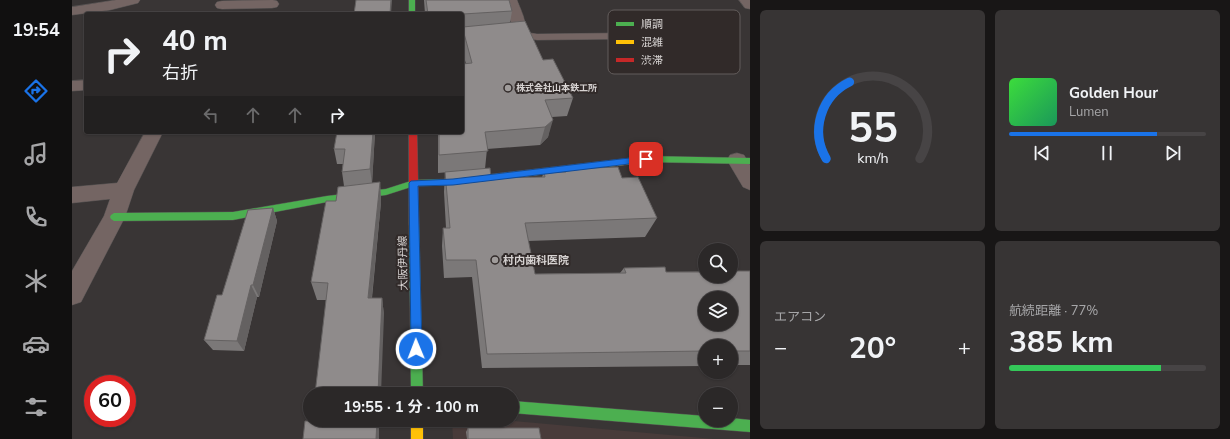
<!DOCTYPE html>
<html lang="ja">
<meta charset="utf-8">
<style>
body{margin:0;font-family:"Nunito Sans","Noto Sans JP",sans-serif;background:#373434;color:#f1f3f6;height:100vh;display:flex;flex-direction:column;font-size:15px;white-space:nowrap}
*{box-sizing:border-box;margin:0}
p{font-size:13px;color:#a6a6a8}
.icon{flex:none;width:22px;height:22px;fill:none;stroke:currentColor;stroke-width:2;stroke-linecap:round;stroke-linejoin:round}
.map{position:relative;flex:1;overflow:hidden}
.panel{display:flex;flex-direction:column;gap:10px;padding:10px;background:#181616;width:480px}
.panel>*{flex:none}
.hud{position:absolute;left:12px;top:12px;width:380px;height:122px;border-radius:4px;box-shadow:0 1px 3px #0004,0 0 0 1px #474445;background:#2b2828;color:#f1f3f6;overflow:hidden}
.controls{position:absolute;left:626px;top:243px;display:grid;gap:8px}
.controls a{display:grid;place-items:center;width:40px;height:40px;border-radius:50%;background:#2b2828;box-shadow:0 1px 3px #0004,0 0 0 1px #474445;font-size:20px}
.speed{position:absolute;left:12px;top:375px;display:flex;gap:8px;font-size:20px;font-weight:700;text-align:center}
.speed>*{display:grid;place-content:center;width:52px;height:52px;border-radius:50%;background:#2b2828;box-shadow:0 1px 3px #0004,0 0 0 1px #474445;line-height:1}
.speed .limit{border:6px solid #d22;background:#fff;color:#111}
.pin{position:absolute;display:grid;place-items:center;width:34px;height:34px;color:#fff;margin:-17px;border-radius:8px;box-shadow:0 2px 6px #0006}
.me{position:absolute;width:44px;margin:-22px;rotate:359deg;stroke-linejoin:round;filter:drop-shadow(0 0 3px #0008)}
.turn{display:flex;align-items:center;gap:14px;height:84px;padding:0 12px;font-size:18px}
.turn .icon{width:52px;height:52px;stroke-width:2.5}
.turn b{display:block;font-size:28px;line-height:34px}
.lanes{display:flex;align-items:center;height:38px;padding:0 12px;background:#0003;justify-content:center;gap:20px;direction:ltr}
.lanes .off{opacity:.35}
.big{font-size:30px;font-weight:700;line-height:1.1}
.panel .widget{flex:1;display:flex;flex-direction:column;justify-content:center;gap:6px;min-width:0;padding:0 14px;border-radius:6px;background:#373434}
.panel .dial{align-items:center;gap:0}
.dial svg{height:104px;overflow:visible;fill:none;stroke:#474445;stroke-width:7;stroke-linecap:round;text-anchor:middle}
.dial text{fill:#f1f3f6;stroke:none}
.song{display:flex;align-items:center;gap:12px}
.cover{width:48px;height:48px;border-radius:6px;background:linear-gradient(135deg,hsl(120 70% 55%),hsl(150 70% 35%))}
.played{height:4px;border-radius:2px;background:linear-gradient(90deg,#1a73e8 75%,#474445 75%)}
.keys{display:flex;justify-content:space-around;direction:ltr}
.heat{display:flex;justify-content:space-between;align-items:center;font-size:22px;direction:ltr}
.charge{height:6px;border-radius:3px;background:linear-gradient(90deg,#34c759 77%,#474445 0)}
.panel .tiles{flex:1;display:grid;gap:10px;grid-template-columns:repeat(2,1fr)}
.trip{position:absolute;left:231px;top:387px;width:216px;height:40px;border-radius:20px;background:#2b2828;box-shadow:0 1px 3px #0004,0 0 0 1px #474445;font-weight:700;line-height:40px;text-align:center}
main{display:flex;flex:1;min-height:0}
.menu{display:flex;flex-direction:column;width:72px;justify-content:space-around;align-items:center;background:#111010;color:#a6a6a8}
.menu .icon{width:28px;height:28px}
.menu .on{color:#1a73e8}
.menu b{font-size:18px;color:#f1f3f6}
.map>svg:first-child{display:block}
</style>
<main>
<nav class="menu">
<b>19:54</b>
<svg class="icon on" aria-label="directions" viewBox="0 0 24 24"><path d="M12 3l9 9-9 9-9-9zM9 14v-3h6M13 9l2 2-2 2"/></svg>
<svg class="icon" aria-label="music" viewBox="0 0 24 24"><path d="M9 18V5l10-2v13"/><circle cx="6" cy="18" r="3"/><circle cx="16" cy="16" r="3"/></svg>
<svg class="icon" aria-label="phone" viewBox="0 0 24 24"><path d="M5 4h4l2 5-3 2q2 4 5 5l2-3 5 2v4C11 20 4 13 5 4z"/></svg>
<svg class="icon" aria-label="climate" viewBox="0 0 24 24"><path d="M12 3v18M4 7l16 10M4 17L20 7"/></svg>
<svg class="icon" aria-label="car" viewBox="0 0 24 24"><path d="M5 17H2v-5l4-1 3-4h7l3 4 3 1v5h-3M9 17h6M6 11h13"/><circle cx="7" cy="17" r="2"/><circle cx="17" cy="17" r="2"/></svg>
<svg class="icon" aria-label="filters" viewBox="0 0 24 24"><path d="M4 7h16M4 17h16"/><circle cx="9" cy="7" r="2"/><circle cx="15" cy="17" r="2"/></svg>
</nav>
<div class="map">
<svg width="678" height="439" viewBox="0 0 678 439">
<rect width="100%" height="100%" fill="#393535"/>
<path fill="#483b3a" d="M380,420H430L642,439H381Z"/>
<g fill="none" stroke-linecap="round" stroke-linejoin="round">
<defs>
<path id="lane" d="M445,31L465,34L634,32L638,35L634,38L465,40L442,36L441,34L442,32Z"/>
<path id="street" d="M44,0H68L66,3L38,10L0,15V7Z
M201,0L205,1L207,4L205,7L200,8L150,9L145,8L143,5L145,2L150,1Z
M431,0H445C449,11 458,26 450,37L390,43V33L438,30L439,22Z
M667,0H678V9L673,8Z
M14,80V90L0,91V81Z
M73,132H91L62,190L53,217L9,302L0,305V271L32,216L38,199L0,203V187L45,183Z
M665,153L672,155L678,165V190L671,187L655,160L658,155Z"/>
<path id="fast" d="M337,0H343V14H337Z
M574,156L678,158V164L574,162L561,164L557,161L561,158Z
M414,175L418,178L414,181L381,185L342,186L314,195L255,202L161,220L42,221L39,219L38,217L39,215L42,213L161,212L255,196L314,189L342,180L381,179Z
M342,221L345,222L347,225L351,394H339L337,225L339,222Z
M440,401L633,416V420H659V418L678,420V432L440,413Z"/>
<path id="slow" d="M561,158L565,161L561,164L414,181L410,178L414,175Z
M339,420H351V439H339Z"/>
<path id="jam" d="M337,132H345L347,225L345,228H339L337,225Z"/>
</defs>
<use href="#lane" stroke="#555252" stroke-width="1"/>
<use href="#street" stroke="#555252" stroke-width="1"/>
<use href="#fast" stroke="#555252" stroke-width="1"/>
<use href="#slow" stroke="#555252" stroke-width="1"/>
<use href="#jam" stroke="#555252" stroke-width="1"/>
<use href="#lane" fill="#746563" fill-rule="evenodd"/>
<use href="#street" fill="#746563" fill-rule="evenodd"/>
<use href="#fast" fill="#4caf50" fill-rule="evenodd"/>
<use href="#slow" fill="#ffc107" fill-rule="evenodd"/>
<use href="#jam" fill="#c62828" fill-rule="evenodd"/>
</g>
<path fill="#7b7878" d="M352,0H437L440,11L438,23L471,60L501,98L495,116L480,117L476,137L468,145L415,149L413,169L419,178L470,177L472,172H492L493,169L550,178L585,218L573,237L456,241L463,274L548,273L552,268L594,272L678,271V365H659V346H633V366L410,368L400,277L372,278L370,246L371,228H374L372,192L373,172L389,171L366,173V132H390L394,64L390,50V14H353Z
M303,132L300,183L308,182L309,202L300,298H310L312,315L254,300H245L239,282L264,201L272,186L270,172L271,164H265L262,149Z
M201,208L205,221L187,297H185L172,351L141,350L132,340L150,295Z
M396,428L469,439H395L394,432Z"/>
<path fill="#646161" d="M319,0H320L319,14H318Z
M481,120L476,137L468,145L473,127Z
M301,132H303L300,184L298,169Z
M308,182L309,202L298,315L296,298Z
M201,208L205,221L187,297L181,285Z
M179,285L185,297L172,351L165,341Z
M310,298L312,315L309,394H306Z
M305,420H307V439H304Z"/>
<path fill="#8f8b8b" stroke="#646161" fill-rule="evenodd" d="M284,0H319L318,14H282Z
M354,0H437L440,11L391,14L390,16L391,27L453,21L471,60L481,59L501,98L473,100L481,120L473,127L413,132L416,151L367,155V132H390V64L400,63L390,26V14H356Z
M265,132H301L298,169L270,172L273,149H262Z
M546,167L550,178L566,177L585,218L453,223L463,274L554,273L552,268L593,267L594,272H633V276H659V271H678V351H659V346H633V351L415,354L404,260H374L371,228H378L373,172L418,168L419,178L473,177L472,172H494L493,169ZM633,298H659V324H633Z
M308,182L296,298H310L306,394H243L256,283L239,282L254,201H264L266,187Z
M201,208L181,285H179L165,341L132,340L145,295H150L176,210Z
M240,420H305L304,439H231L233,421H240Z
M396,428H467L469,439H396Z"/>
<path fill="#1a73e8" stroke="#114b97" d="M574,156L579,159L574,162L381,185L346,186L350,349L348,353L344,354L340,353L339,349L337,183L339,181L381,179Z"/>
<g fill="#a09c9b" stroke="#312a29" stroke-width="1.5">
<circle cx="436" cy="88" r="4"/>
<circle cx="423" cy="260" r="4"/>
</g>
<g text-anchor="middle" dominant-baseline="central" stroke-width="4" stroke-linejoin="round" paint-order="stroke">
<g font-size="9" font-weight="bold" fill="#d7d3d2" stroke="#312a29" text-anchor="start">
<text x="444" y="88">株式会社山本鉄工所</text>
</g>
<g font-size="11" font-weight="bold" fill="#d7d3d2" stroke="#312a29" text-anchor="start">
<text x="431" y="260">村内歯科医院</text>
</g>
<g font-size="11" fill="#d7d3d2" stroke="#312a29">
<text transform="translate(331 263) rotate(-91)">大阪伊丹線</text>
</g>
</g>
<rect x="536" y="10" width="132" height="64" rx="6" fill="#312a29" stroke="#635d5c" stroke-width="1"/>
<rect x="544" y="22" width="18" height="4" fill="#4caf50"/>
<rect x="544" y="40" width="18" height="4" fill="#ffc107"/>
<rect x="544" y="58" width="18" height="4" fill="#c62828"/>
<g font-size="11" fill="#d7d3d2">
<text x="569" y="28">順調</text>
<text x="569" y="46">混雑</text>
<text x="569" y="64">渋滞</text>
</g>
</svg>
<div class="controls">
<a><svg class="icon" aria-label="search" viewBox="0 0 24 24"><circle cx="10" cy="10" r="6"/><path d="M15 15l6 6"/></svg></a>
<a><svg class="icon" aria-label="layers" viewBox="0 0 24 24"><path d="M12 4l9 5-9 5-9-5zM3 14l9 5 9-5"/></svg></a>
<a>+</a>
<a>−</a>
</div>
<div class="speed"><div class="limit">60</div></div>
<div class="pin" style="left:574px;top:159px;background:#d93025"><svg class="icon" aria-label="arrive" viewBox="0 0 24 24"><path d="M6 21V4h12l-3 4 3 4H6"/></svg></div>
<svg class="me" style="left:344px;top:349px" viewBox="-20 -20 40 40"><circle r="17" fill="#1a73e8" stroke="#fff" stroke-width="3"/><path d="M0-11L8 9 0 5-8 9z" fill="#fff"/></svg>
<div class="trip">19:55 · 1 分 · 100 m</div>
<div class="hud">
<div class="turn"><svg class="icon" aria-label="right" viewBox="0 0 24 24"><path d="M7 20v-9h11M14 6l5 5-5 5"/></svg><div><b>40 m</b>右折</div></div>
<div class="lanes"><svg class="icon off" aria-label="left" viewBox="0 0 24 24"><path d="M17 20v-9H6M10 6l-5 5 5 5"/></svg><svg class="icon off" aria-label="ahead" viewBox="0 0 24 24"><path d="M12 20V5M6 11l6-6 6 6"/></svg><svg class="icon off" aria-label="ahead" viewBox="0 0 24 24"><path d="M12 20V5M6 11l6-6 6 6"/></svg><svg class="icon" aria-label="right" viewBox="0 0 24 24"><path d="M7 20v-9h11M14 6l5 5-5 5"/></svg></div>
</div>
</div>
<section class="panel">
<div class="tiles">
<div class="widget dial"><svg viewBox="0 0 100 80">
<path d="M14 69A42 42 0 1 1 86 69"/>
<path d="M14 69A42 42 0 0 1 32 10" stroke="#1a73e8"/>
<text x="50" y="56" font-size="32" font-weight="700">55</text>
<text x="50" y="72" font-size="11">km/h</text>
</svg></div>
<div class="widget">
<div class="song"><i class="cover"></i><div><b>Golden Hour</b><p>Lumen</p></div></div>
<div class="played"></div>
<div class="keys"><svg class="icon" aria-label="previous" viewBox="0 0 24 24"><path d="M18 5L8 12l10 7zM5 5v14"/></svg><svg class="icon" aria-label="pause" viewBox="0 0 24 24"><path d="M8 5v14M16 5v14"/></svg><svg class="icon" aria-label="next" viewBox="0 0 24 24"><path d="M6 5l10 7-10 7zM19 5v14"/></svg></div>
</div>
<div class="widget"><p>エアコン</p>
<div class="heat"><a>−</a><b class="big">20°</b><a>+</a></div>
</div>
<div class="widget"><p>航続距離 · 77%</p><b class="big">385 km</b><div class="charge"></div></div>
</div>
</section>
</main>
